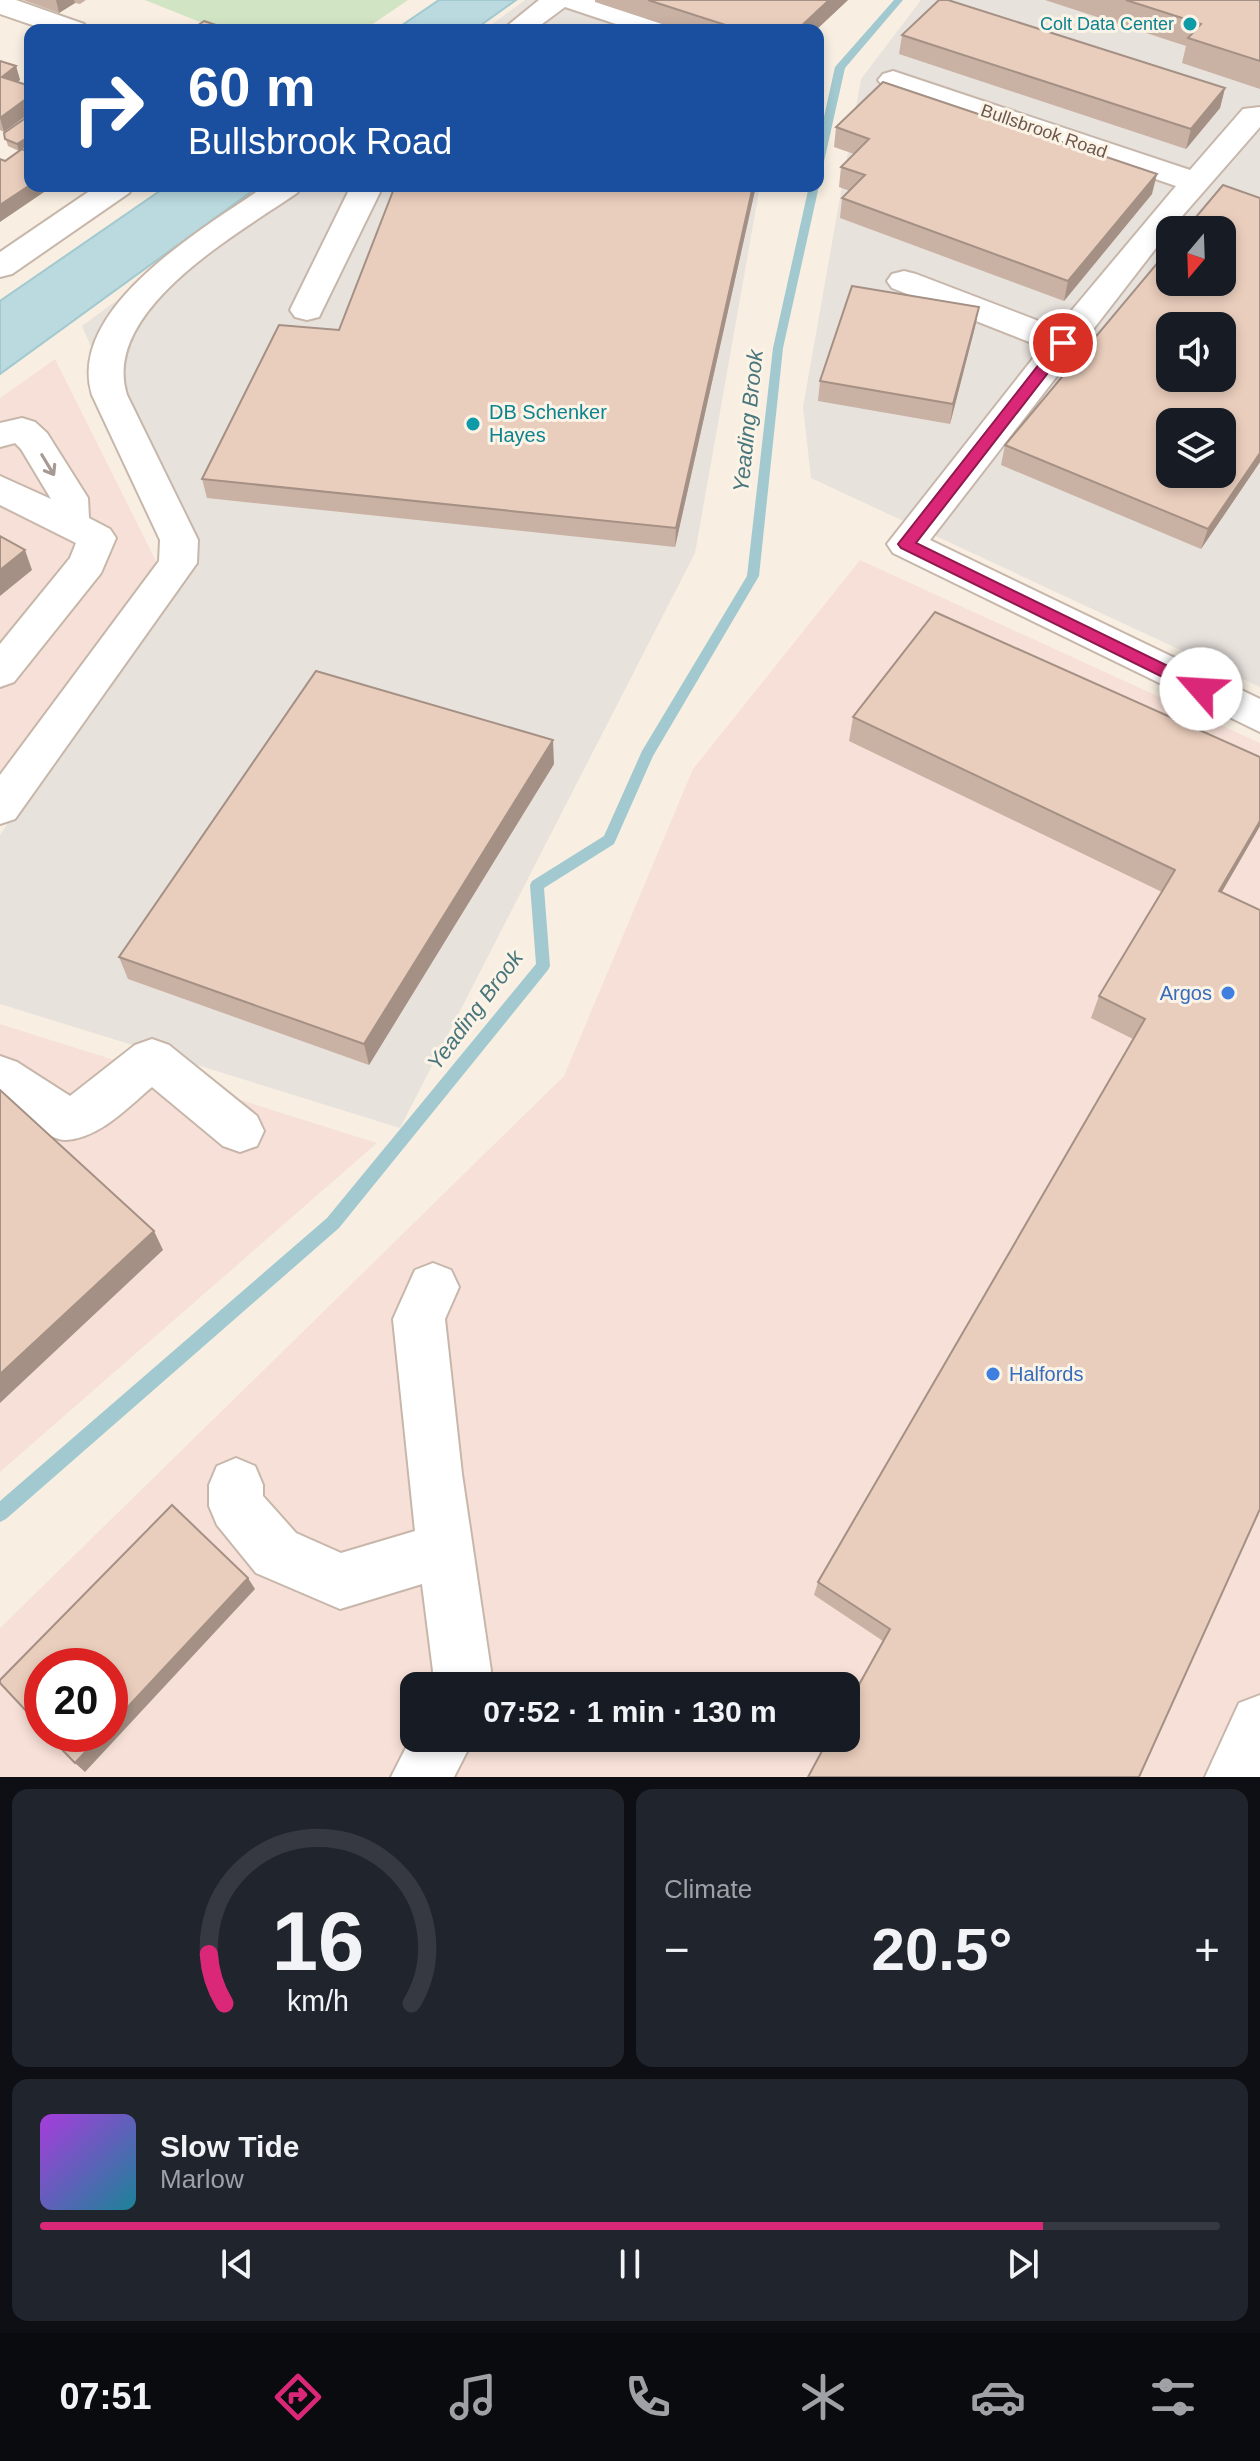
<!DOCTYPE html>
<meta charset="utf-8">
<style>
body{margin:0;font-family:Arial,sans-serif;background:#20242c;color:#f1f3f6;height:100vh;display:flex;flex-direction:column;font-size:30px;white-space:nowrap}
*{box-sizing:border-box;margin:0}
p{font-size:26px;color:#9ea1a6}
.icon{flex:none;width:44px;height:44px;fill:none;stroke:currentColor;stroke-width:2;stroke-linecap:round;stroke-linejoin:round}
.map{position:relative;height:1777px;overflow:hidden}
.sheet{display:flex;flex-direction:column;gap:12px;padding:12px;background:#0d0f14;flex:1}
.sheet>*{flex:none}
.hud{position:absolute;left:24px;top:24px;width:800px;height:168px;border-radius:16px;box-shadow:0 4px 12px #0003;background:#1a4fa0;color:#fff;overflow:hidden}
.needle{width:52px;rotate:199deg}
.controls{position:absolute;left:1156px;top:216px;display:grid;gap:16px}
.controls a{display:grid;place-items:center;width:80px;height:80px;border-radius:16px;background:#171b24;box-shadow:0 4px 12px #0003;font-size:40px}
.speed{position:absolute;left:24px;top:1648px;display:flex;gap:16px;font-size:40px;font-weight:700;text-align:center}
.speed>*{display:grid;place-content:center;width:104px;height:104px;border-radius:50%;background:#171b24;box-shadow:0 4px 12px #0003;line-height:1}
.speed .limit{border:12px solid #d22;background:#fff;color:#111}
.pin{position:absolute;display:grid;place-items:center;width:68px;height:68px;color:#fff;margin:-34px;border:4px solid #fff;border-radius:50%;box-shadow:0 2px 8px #0007}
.me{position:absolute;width:88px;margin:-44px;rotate:296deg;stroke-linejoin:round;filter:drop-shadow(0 0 6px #0008)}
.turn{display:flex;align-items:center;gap:28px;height:168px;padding:0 32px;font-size:36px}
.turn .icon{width:104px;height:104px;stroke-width:2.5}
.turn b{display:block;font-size:56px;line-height:68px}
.big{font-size:60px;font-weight:700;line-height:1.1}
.sheet .card{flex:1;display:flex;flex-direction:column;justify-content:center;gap:12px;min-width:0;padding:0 28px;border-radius:16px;background:#20242c}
.sheet .dial{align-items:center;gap:0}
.dial svg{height:208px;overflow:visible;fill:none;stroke:#363941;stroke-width:7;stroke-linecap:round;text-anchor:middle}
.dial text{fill:#f1f3f6;stroke:none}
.song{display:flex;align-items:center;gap:24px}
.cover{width:96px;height:96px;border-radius:12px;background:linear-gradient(135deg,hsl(280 70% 55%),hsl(190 70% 35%))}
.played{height:8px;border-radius:4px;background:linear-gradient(90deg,#db2777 85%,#363941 85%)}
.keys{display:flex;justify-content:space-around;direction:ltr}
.heat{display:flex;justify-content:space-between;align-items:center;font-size:44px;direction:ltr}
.sheet .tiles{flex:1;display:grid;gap:12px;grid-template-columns:1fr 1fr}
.card:last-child{grid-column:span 2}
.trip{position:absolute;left:400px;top:1672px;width:460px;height:80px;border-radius:16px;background:#171b24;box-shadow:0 4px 12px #0003;font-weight:700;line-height:80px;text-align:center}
.menu{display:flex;height:128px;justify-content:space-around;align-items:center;background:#090b0e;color:#9ea1a6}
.menu .icon{width:56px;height:56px}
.menu .selected{color:#db2777}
.menu b{font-size:36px;color:#f1f3f6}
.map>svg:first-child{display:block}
</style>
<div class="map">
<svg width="1260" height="1777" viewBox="0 0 1260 1777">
<rect width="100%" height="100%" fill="#f8efe2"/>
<path fill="#f7e0d7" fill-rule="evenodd" d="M55,359L158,565L0,809V398Z
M860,560L1260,743V1777H0V1628L564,1076L693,769ZM42,1666H110V1734H42ZM414,1686H846V1738H414Z
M0,1024L377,1143L0,1472Z"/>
<path fill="#e8e2dd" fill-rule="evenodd" d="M525,0H834L812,30H484Z
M921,0H1260V687L811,478L803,407L861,79ZM1170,230H1222V282H1170ZM1170,326H1222V378H1170ZM1170,422H1222V474H1170Z
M272,186H760L695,553L400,1128L0,1004V835L182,556L82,326Z"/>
<path fill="#d1e4c3" d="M145,0H408L364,30H220Z"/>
<path fill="#badadf" stroke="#a1c9cf" stroke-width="2" d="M439,0H516L474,30H395Z
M167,186H259L0,374V301Z"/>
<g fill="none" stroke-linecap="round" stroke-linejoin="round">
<path fill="#a1c9cf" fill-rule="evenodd" d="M894,0H903L845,68L823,166L818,169V144L835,67Z
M818,185L819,186L783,348L759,576L653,756L614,844L544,888L550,966L548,970L339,1228L6,1519L0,1522V1501L327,1218L536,964L530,885L532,881L604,836L642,751L747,576L773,348L809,186Z"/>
<defs>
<path id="minor" d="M0,0H16L84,24L88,30H47L0,14Z
M539,0H600L672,24L676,30H634L565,7L534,30H502Z
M893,71L1190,170L1243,109L1260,107V127L1170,230L930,540L1260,699V732L893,553L887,544L1042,347L892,288L887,281L892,274L904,271L916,274L1057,328L1176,186L883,86L878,80L883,74Z
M97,186H134L129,193L12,274L0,277V252Z
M265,186H302L297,193C239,233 100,310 127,395L198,540L197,563L15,819L0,824V775L159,561L160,540L92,395C65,308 206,227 265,186Z
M351,186H383L319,317L307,320L295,317L290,310Z
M22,418L35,422L47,433L88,498L89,518L110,529L116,538L101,573L14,682L0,687V644L70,558L76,543L0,505V476L51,499L21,449L15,443L0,447V423Z
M152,1039L169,1045L257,1116L264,1131L257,1146L240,1152L223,1146L152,1087C128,1107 100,1138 66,1140C49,1141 15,1112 0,1103V1056L17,1062L70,1096L135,1045Z
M433,1263L451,1270L459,1287L445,1319L462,1474L491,1671L487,1686H429L433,1671L422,1584L340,1609L256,1573L217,1525L209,1506V1485L217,1466L236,1458L255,1466L263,1485V1496L296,1533L341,1553L415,1531L393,1319L415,1270Z
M1260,1695V1777H1205L1239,1703Z
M414,1732V1738H474L454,1777H391Z"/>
</defs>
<use href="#minor" stroke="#c7b7ab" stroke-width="4"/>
<use href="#minor" fill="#fff" fill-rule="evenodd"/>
</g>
<path fill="#c9b1a3" d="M23,0H86L80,4L75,3L59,13Z
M595,0H848L816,30H680L595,2Z
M1045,0H1260V89L1182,63L1186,46Z
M902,35L1225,88L1220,108L1186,149L899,54Z
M0,61L16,66L20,80L17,82L4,132L0,130Z
M30,115L19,151L8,146L4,133Z
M836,127L1152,194L1064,301L840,218L842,198L850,191L839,187L841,167L854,154L834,147Z
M395,186H756L675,547L207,498L202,479L339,330Z
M1260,198V462L1201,549L1001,465L1005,445Z
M979,307L975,327L950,424L818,401L820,381Z
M853,717L1260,757V826L1222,892L1139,1777L883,1641L814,1595L818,1582L1133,1039L1091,1018L1099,996L1162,892L849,741Z
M554,764L369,1065L128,979L119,957Z"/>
<path fill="#a49084" d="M56,0H74L75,3L59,13Z
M829,0H848L816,30H797Z
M16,66L20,80L6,90L2,77Z
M1225,88L1220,108L1186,149L1191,129Z
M30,96V113L4,132L0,118Z
M30,136V144L19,151L17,144Z
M1157,174L1152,194L1064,301L1068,281Z
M30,185V186H53L0,222V205Z
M753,186H756L675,547L676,528Z
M979,307L975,327L950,424L953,404Z
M1260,453V462L1201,549L1208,529Z
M25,550L32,570L0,596V570Z
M553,740L554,764L369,1065L364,1044Z
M1260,821V826L1209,914L1219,891Z
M154,1231L163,1250L0,1403V1374Z
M248,1578L255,1589L85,1772L75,1763L102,1734H110V1726Z"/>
<path fill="#eacebd" stroke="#a49084" stroke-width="2" fill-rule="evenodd" d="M648,0H829L797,30H741Z
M939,0H948L1225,88L1191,129L902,35Z
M1126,0H1260V61L1188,38L1201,24Z
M204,21L231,30H191Z
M0,61L16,66L2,77L30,86V96L0,118Z
M883,82L1157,174L1068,281L842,198L865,175L841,167L869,139L836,127Z
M30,115V136L17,144L5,139L4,133Z
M22,149L30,153V185L0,205V159L5,161Z
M1223,185L1260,198V453L1208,529L1005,445L1170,248V282H1222V230H1185ZM1170,326H1222V378H1170ZM1170,422H1222V474H1170Z
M395,186H753L676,528L202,479L279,325L339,330Z
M852,286L979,307L953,404L820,381Z
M0,536L25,550L0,570Z
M935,612L1260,757V821L1219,891L1260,910V1509L1139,1777H808L829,1738H846V1708L890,1629L818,1582L1145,1019L1099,996L1175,870L853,717Z
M316,671L553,740L364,1044L119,957Z
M0,1090L154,1231L0,1374Z
M172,1505L248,1578L110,1726V1666H42V1728L0,1683V1680Z
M47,1734H102L75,1763Z"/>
<defs><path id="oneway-shaft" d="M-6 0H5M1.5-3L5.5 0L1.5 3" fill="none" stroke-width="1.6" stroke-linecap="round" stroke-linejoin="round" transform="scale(2)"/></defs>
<use stroke="#a79a94" href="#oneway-shaft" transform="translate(48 465) rotate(59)"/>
<path fill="#db2777" stroke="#8e194d" stroke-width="2" d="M1063,339L1068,340V347L916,543L1207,685L1210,689L1207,693H1195L901,548L898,544L1058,340Z"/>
<g fill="#0f9aa8" stroke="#fcf3e7" stroke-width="3">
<circle cx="1190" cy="24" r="8"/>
<circle cx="473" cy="424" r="8"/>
</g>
<g fill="#3f7fe0" stroke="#fcf3e7" stroke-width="3">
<circle cx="1228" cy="993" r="8"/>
<circle cx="993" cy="1374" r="8"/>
</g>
<g text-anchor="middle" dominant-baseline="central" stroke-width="6" stroke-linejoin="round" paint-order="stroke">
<g font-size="18" fill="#0d838f" stroke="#fcf3e7" text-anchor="end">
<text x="1174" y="24">Colt Data Center</text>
</g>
<g font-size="18" fill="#6c574c" stroke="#fcf3e7">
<text transform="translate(1044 131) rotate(19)">Bullsbrook Road</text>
</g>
<g font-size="20" fill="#0d838f" stroke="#fcf3e7" text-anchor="start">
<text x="489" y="412">DB Schenker<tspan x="489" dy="23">Hayes</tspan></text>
</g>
<g font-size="20" fill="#366cbe" stroke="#fcf3e7" text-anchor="end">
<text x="1212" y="993">Argos</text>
<text x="1009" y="1374" text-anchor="start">Halfords</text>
</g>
<g font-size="22" font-style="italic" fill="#49767d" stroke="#fcf3e7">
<text transform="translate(748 421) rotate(-84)">Yeading Brook</text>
<text transform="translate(475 1010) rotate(-53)">Yeading Brook</text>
</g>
</g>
</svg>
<div class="controls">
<a><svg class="needle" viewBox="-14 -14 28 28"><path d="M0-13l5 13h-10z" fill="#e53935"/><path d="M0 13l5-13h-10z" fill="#9ea1a6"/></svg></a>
<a><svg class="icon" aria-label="sound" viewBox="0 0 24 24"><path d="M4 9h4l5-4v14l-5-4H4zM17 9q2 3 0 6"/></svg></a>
<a><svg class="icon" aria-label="layers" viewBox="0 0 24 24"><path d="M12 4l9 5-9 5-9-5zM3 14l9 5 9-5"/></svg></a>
</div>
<div class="speed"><div class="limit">20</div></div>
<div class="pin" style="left:1063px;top:343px;background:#d93025"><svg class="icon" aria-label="arrive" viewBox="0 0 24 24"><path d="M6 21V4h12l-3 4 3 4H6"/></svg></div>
<svg class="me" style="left:1201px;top:689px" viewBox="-20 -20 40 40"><circle r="19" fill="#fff"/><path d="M0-13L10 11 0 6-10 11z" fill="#db2777"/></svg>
<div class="trip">07:52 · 1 min · 130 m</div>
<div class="hud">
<div class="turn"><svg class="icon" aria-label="right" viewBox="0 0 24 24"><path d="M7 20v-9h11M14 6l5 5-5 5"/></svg><div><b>60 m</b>Bullsbrook Road</div></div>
</div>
</div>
<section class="sheet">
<div class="tiles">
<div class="card dial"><svg viewBox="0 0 100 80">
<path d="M14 69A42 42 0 1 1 86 69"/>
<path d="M14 69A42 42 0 0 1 8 50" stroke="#db2777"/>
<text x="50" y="56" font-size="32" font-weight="700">16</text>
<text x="50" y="72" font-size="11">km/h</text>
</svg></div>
<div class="card"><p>Climate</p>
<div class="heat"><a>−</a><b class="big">20.5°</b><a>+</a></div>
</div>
<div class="card">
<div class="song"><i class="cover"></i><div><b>Slow Tide</b><p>Marlow</p></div></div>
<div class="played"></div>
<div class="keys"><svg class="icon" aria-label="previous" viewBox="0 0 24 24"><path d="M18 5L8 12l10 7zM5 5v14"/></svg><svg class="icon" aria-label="pause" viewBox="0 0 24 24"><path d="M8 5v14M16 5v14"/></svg><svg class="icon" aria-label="next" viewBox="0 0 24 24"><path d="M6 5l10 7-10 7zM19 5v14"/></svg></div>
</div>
</div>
</section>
<nav class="menu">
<b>07:51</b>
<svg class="icon selected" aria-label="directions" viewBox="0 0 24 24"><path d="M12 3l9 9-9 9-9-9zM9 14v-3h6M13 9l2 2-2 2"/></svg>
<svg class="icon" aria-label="music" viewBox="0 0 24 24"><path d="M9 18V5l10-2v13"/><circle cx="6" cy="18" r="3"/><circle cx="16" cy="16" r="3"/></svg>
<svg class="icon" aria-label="phone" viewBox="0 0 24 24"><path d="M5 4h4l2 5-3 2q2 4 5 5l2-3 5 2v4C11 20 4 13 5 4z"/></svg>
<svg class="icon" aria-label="climate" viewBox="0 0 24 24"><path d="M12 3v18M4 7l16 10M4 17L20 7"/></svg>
<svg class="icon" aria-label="car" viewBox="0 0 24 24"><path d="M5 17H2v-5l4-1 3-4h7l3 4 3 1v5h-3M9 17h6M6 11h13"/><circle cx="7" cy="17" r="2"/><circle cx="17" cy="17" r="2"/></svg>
<svg class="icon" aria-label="filters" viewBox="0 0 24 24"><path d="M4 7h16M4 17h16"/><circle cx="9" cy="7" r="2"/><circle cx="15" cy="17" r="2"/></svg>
</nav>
